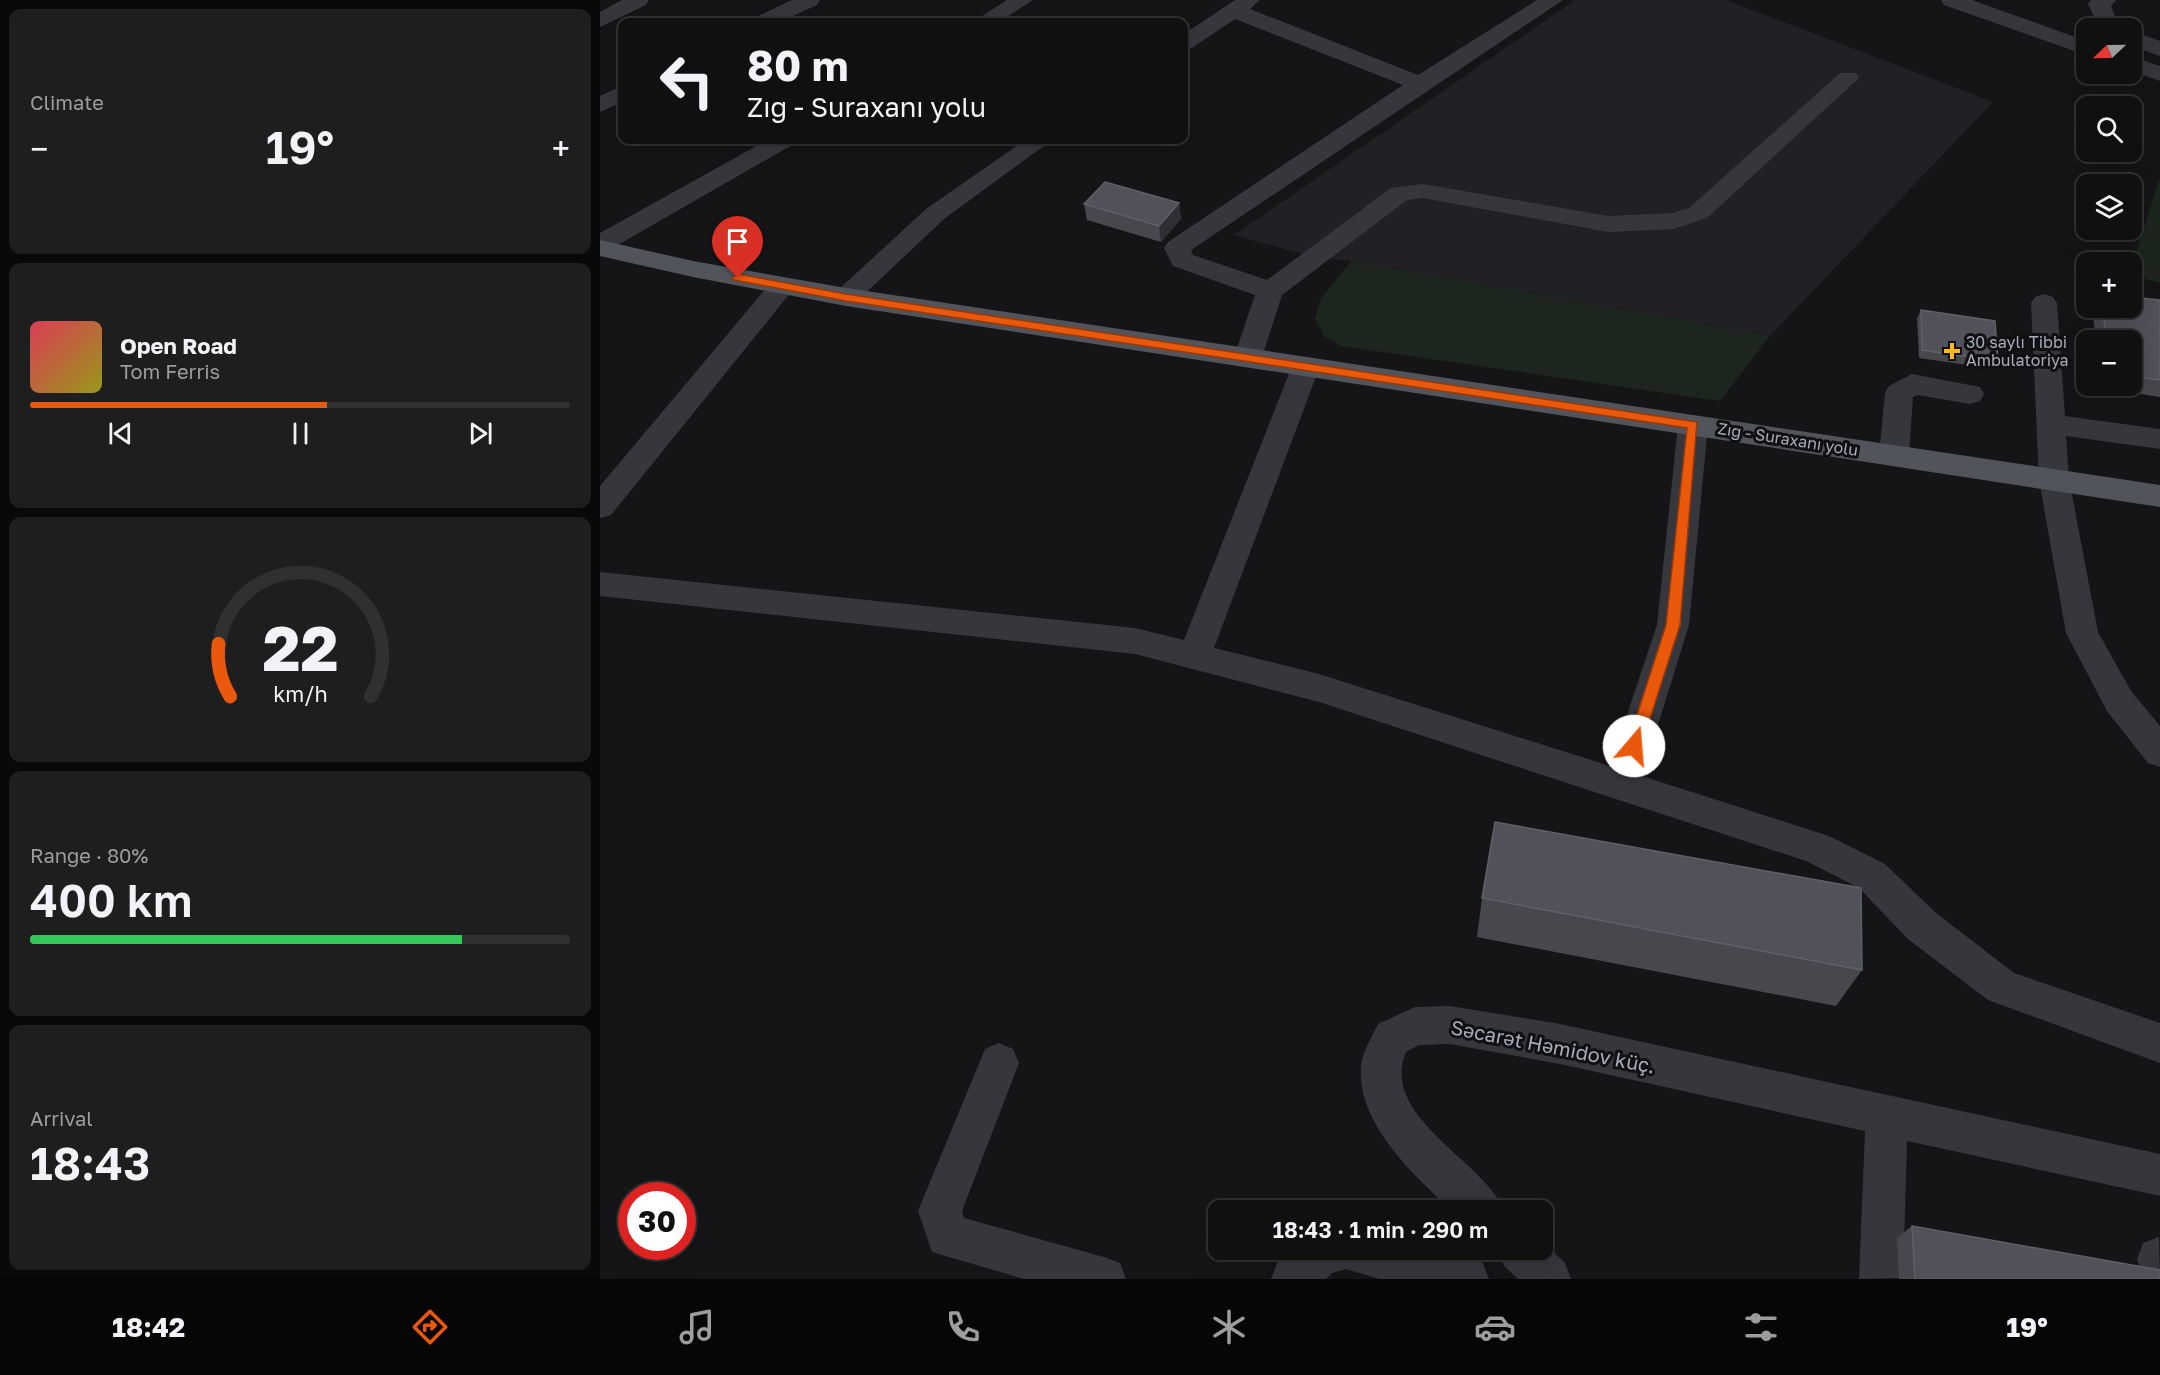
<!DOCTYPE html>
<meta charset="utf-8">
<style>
body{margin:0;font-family:"Golos Text",sans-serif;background:#1e1e1f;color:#f1f3f6;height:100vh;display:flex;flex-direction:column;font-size:22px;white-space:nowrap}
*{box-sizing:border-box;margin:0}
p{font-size:20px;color:#9c9d9f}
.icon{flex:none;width:33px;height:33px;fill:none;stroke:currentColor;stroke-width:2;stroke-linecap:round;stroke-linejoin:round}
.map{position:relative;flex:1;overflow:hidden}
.side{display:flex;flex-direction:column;gap:9px;padding:9px;background:#090909;width:600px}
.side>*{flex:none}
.banner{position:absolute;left:18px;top:18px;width:570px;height:126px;border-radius:12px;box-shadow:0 6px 24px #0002,0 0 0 2px #303031;background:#101011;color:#f1f3f6;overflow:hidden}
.needle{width:39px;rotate:248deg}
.fabs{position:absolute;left:1476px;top:18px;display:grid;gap:12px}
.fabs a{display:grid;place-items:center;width:66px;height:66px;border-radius:12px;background:#101011;box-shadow:0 6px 24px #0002,0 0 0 2px #303031;font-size:30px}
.speed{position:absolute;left:18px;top:1182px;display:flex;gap:12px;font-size:30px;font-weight:700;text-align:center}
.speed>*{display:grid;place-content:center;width:78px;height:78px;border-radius:50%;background:#101011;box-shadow:0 6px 24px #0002,0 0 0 2px #303031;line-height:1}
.speed .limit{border:9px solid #d22;background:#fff;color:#111}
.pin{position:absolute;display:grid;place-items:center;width:51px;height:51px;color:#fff;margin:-62px -26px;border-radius:50% 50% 50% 0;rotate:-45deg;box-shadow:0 0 6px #0007}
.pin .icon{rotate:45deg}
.me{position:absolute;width:66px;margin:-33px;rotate:18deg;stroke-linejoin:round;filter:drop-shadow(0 0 4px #0008)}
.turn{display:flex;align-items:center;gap:21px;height:126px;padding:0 30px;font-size:27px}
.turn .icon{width:78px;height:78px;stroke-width:2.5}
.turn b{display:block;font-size:42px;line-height:51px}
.big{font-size:45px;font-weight:600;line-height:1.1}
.side .widget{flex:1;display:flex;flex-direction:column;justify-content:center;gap:9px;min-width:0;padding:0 21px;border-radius:12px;background:#1e1e1f}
.side .dial{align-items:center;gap:0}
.dial svg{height:156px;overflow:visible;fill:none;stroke:#303031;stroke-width:7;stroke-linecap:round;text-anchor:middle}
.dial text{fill:#f1f3f6;stroke:none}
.song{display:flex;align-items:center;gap:18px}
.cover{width:72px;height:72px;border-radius:9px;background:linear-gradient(135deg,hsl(350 70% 55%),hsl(60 70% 35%))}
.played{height:6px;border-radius:3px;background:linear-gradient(90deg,#ea580c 55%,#303031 55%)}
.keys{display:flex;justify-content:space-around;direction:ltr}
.heat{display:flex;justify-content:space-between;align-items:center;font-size:33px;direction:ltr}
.charge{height:9px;border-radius:4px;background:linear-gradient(90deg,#34c759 80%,#303031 0)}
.trip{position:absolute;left:608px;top:1200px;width:345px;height:60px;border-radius:12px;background:#101011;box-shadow:0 6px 24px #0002,0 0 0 2px #303031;font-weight:600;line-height:60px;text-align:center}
.dock{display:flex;height:96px;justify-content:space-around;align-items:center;background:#060607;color:#9c9d9f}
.dock .icon{width:42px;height:42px}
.dock .selected{color:#ea580c}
.dock b{font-size:27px;color:#f1f3f6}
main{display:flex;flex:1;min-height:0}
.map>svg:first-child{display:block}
</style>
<main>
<section class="side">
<div class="widget"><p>Climate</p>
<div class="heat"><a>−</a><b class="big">19°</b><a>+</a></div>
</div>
<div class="widget">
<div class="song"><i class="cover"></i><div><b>Open Road</b><p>Tom Ferris</p></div></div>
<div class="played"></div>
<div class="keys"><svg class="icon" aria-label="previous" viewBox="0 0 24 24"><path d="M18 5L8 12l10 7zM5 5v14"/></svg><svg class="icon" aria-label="pause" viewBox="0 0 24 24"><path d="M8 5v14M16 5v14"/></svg><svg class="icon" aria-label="next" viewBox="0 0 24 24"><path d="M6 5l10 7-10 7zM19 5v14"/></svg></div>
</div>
<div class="widget dial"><svg viewBox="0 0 100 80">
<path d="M14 69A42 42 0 1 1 86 69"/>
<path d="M14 69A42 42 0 0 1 8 42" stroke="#ea580c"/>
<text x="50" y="56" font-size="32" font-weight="700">22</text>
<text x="50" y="72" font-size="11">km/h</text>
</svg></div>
<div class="widget"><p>Range · 80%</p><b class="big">400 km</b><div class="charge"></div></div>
<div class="widget"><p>Arrival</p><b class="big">18:43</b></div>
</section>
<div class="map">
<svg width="1560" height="1279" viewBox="0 0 1560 1279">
<rect width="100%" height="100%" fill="#151517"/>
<path fill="#212125" d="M975,0H1126L1393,102L1170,336L751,261L713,257L634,235Z"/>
<path fill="#1d261e" d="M1560,177V283L1532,275V265Z
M751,261L1170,336L1120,401L741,346L724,336L715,319L720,300Z"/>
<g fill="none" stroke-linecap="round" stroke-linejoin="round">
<path fill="#36373d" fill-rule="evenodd" d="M22,0H49L46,5L0,27V12Z
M192,0H220L217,5L180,22H153L156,17Z
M407,0H433L399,22H373Z
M635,0H660L650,9L818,75L937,0H963L591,250L593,255L667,280L791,188L823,184L1008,216L1072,213L1089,208L1240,73H1256L1259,78L1107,218L1074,229L1008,232L823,198L807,200L682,295L662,357L658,364L648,366L638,364L634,357L655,295L573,266L564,248L568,242L803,85L635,19L592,48L584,49V34Z
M1341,0H1372L1486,41V55L1344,5Z
M1491,0H1516L1511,6L1515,16L1528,28H1504L1495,19L1488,4Z
M1532,31L1560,41V56L1532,46Z
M1532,57L1560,66V81L1532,71Z
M22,86V102L0,112V96Z
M167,140H196L192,145L9,250L0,252V233Z
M425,140H452L344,219L255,303L246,306L237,303L233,297L237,291L326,209Z
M182,277L191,280L195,286L191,292L11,515L0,518V486L173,280Z
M1444,294L1453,297L1457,303L1465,416L1560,429V449L1466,436L1469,479L1498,632L1531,691L1560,726V767L1548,763L1507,711L1466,633L1439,479L1431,303L1435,297Z
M706,357L716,359L720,366L614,648L719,674L1010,766L1057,625L1078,425L1083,418L1093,415L1103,418L1108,425L1089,625L1042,776L1229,836L1285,864L1336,913L1414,973L1560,1023V1063L1388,1000L1308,939L1259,888L1206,861L719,702L535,654L0,596V572L535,628L584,640L692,366L696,359Z
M1312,374L1380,387L1384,394L1380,401L1370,404L1317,395L1313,397L1309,455L1304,463L1294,466L1284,463L1279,455L1285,393L1289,386Z
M850,1006L960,1024L1560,1154V1196L1307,1141L1303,1278L1259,1279L1265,1131L960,1064L850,1044L819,1045L806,1052C779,1117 883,1160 904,1210H851C814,1175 757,1124 761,1067C762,1052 772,1037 778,1024L815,1007Z
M399,1043L413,1049L419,1063L362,1211L364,1218L504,1257L520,1263L526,1279H424L332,1252L318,1211L385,1049Z
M1559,1237L1560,1279L1543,1275L1537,1259L1543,1243Z
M942,1241L965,1263L971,1279H918L904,1266L898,1250H942Z
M692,1250H839L883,1263L889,1279H780L746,1269L732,1273L726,1279H671L677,1263Z"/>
<path fill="#52545c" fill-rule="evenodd" d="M0,240L93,261L246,288L1560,485V507L246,306L93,277L0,256Z"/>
</g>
<path fill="#46484d" d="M579,203L581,219L561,242L487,220L484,204Z
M1560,300V397L1503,388L1502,386H1532V340H1496L1492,308H1532Z
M1321,310L1398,361L1395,369L1319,358L1317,318Z
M882,898L1262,970L1236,1006L877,937Z
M1312,1226L1560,1279H1299L1297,1238Z"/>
<path fill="#2e2f33" d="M579,203L581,219L561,242L559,226Z"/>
<path fill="#515259" stroke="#5e6068" stroke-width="1.5" d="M505,182L579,203L559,226L484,204Z
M1532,297L1560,300V380L1532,376V340H1507L1502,308H1532Z
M1321,310L1395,321L1398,361L1322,350Z
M895,822L1261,888L1262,970L882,898Z
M1312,1226L1560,1270V1279H1315Z"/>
<path fill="#ea580c" stroke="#983908" stroke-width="1.5" d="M138,274L246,294L1097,422L1080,625L1040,750L1034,752L1027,746L1066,625L1087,428L246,301L134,280L132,278Z"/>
<path fill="#ffb726" stroke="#101012" stroke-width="2" d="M1349 342h6v6h6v6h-6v6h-6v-6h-6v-6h6z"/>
<g text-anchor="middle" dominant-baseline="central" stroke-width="6" stroke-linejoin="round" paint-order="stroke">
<g font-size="16" fill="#a6acb9" stroke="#101012" text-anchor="start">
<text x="1366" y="342">30 saylı Tibbi<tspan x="1366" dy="18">Ambulatoriya</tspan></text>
</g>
<g font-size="16" fill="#a6acb9" stroke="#101012">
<text transform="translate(1188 439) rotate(9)">Zığ - Suraxanı yolu</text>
</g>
<g font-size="20" fill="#a6acb9" stroke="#101012">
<text transform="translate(953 1046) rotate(11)">Səcarət Həmidov küç.</text>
</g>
</g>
</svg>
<div class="fabs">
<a><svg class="needle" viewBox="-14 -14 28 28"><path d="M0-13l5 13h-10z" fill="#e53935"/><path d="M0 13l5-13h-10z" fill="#9c9d9f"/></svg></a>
<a><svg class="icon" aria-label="search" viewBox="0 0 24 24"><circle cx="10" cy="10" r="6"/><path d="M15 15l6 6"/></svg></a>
<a><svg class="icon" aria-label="layers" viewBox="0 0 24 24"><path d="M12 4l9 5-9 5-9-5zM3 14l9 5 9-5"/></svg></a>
<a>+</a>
<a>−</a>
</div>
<div class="speed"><div class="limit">30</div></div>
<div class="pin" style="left:138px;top:278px;background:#d93025"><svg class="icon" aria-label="arrive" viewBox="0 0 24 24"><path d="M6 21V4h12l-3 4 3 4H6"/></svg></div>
<svg class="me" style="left:1034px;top:746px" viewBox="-20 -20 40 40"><circle r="19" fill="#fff"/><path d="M0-13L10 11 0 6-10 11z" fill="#ea580c"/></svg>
<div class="trip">18:43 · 1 min · 290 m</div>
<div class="banner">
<div class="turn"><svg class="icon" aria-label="left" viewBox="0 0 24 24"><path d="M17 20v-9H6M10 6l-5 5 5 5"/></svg><div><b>80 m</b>Zığ - Suraxanı yolu</div></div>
</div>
</div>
</main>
<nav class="dock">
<b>18:42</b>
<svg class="icon selected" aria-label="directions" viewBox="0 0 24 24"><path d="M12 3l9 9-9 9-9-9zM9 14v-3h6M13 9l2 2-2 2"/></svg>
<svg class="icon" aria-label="music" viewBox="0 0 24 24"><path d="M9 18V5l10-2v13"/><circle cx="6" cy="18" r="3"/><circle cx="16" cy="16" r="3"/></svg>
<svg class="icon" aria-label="phone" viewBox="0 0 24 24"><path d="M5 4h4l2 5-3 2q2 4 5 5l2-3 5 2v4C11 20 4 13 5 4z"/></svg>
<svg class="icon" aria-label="climate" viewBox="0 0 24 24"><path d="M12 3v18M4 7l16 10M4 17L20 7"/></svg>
<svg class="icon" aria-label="car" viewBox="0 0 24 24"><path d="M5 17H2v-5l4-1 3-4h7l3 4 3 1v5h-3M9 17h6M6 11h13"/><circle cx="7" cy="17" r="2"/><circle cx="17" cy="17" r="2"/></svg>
<svg class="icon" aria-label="filters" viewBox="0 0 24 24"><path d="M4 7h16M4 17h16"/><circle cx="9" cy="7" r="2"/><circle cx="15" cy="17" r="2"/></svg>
<b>19°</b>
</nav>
